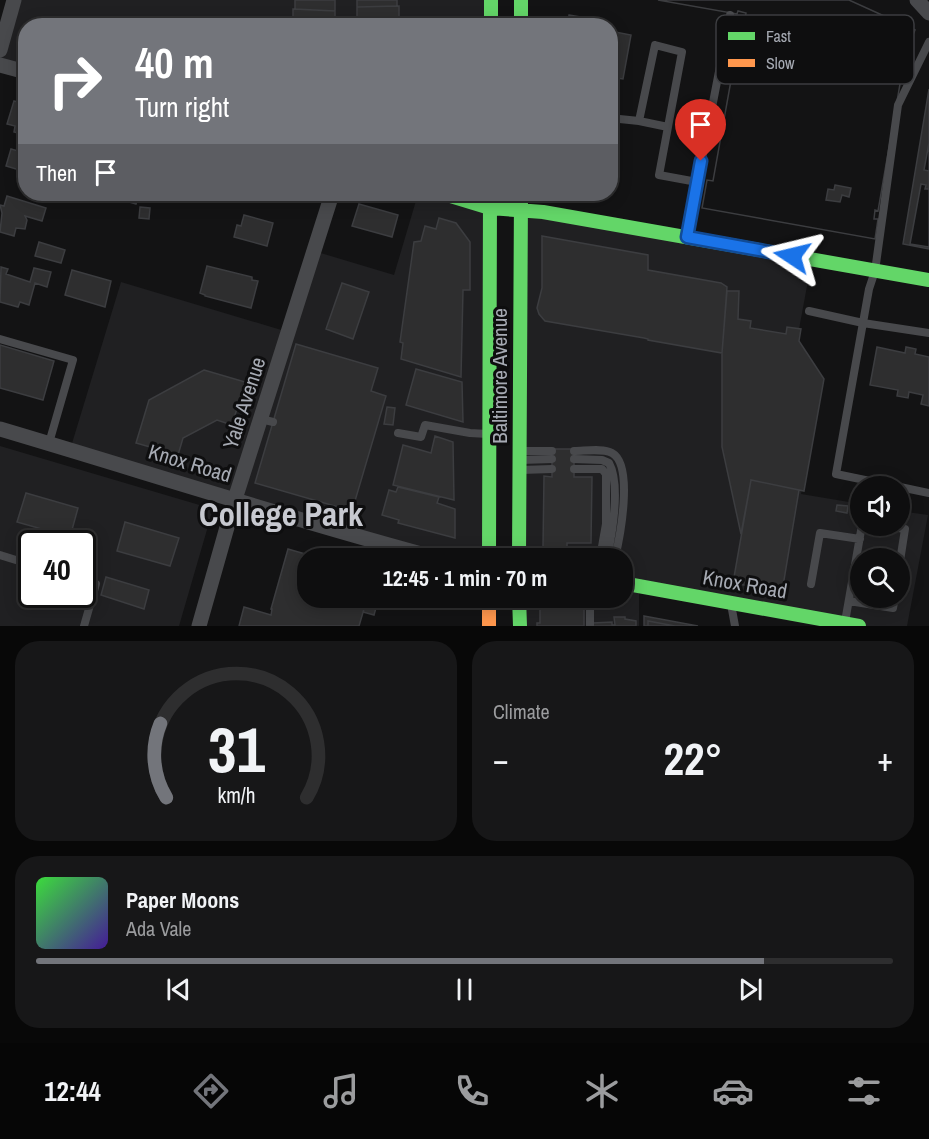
<!DOCTYPE html>
<meta charset="utf-8">
<style>
body{margin:0;font-family:"Archivo Narrow",sans-serif;background:#171718;color:#f1f3f6;height:100vh;display:flex;flex-direction:column;font-size:22px;white-space:nowrap}
*{box-sizing:border-box;margin:0}
p{font-size:20px;color:#9b9c9e}
.icon{flex:none;width:33px;height:33px;fill:none;stroke:currentColor;stroke-width:2;stroke-linecap:round;stroke-linejoin:round}
.map{position:relative;height:626px;overflow:hidden}
.panel{display:flex;flex-direction:column;gap:15px;padding:15px;background:#080808;flex:1}
.panel>*{flex:none}
.banner{position:absolute;left:18px;top:18px;width:600px;height:183px;border-radius:24px;box-shadow:0 3px 15px #0003,0 0 0 2px #2e2e2f;background:#73757b;color:#fff;overflow:hidden}
.buttons{position:absolute;left:850px;top:476px;display:grid;gap:12px}
.buttons a{display:grid;place-items:center;width:60px;height:60px;border-radius:50%;background:#0e0e0f;box-shadow:0 3px 15px #0003,0 0 0 2px #2e2e2f;font-size:30px}
.speed{position:absolute;left:18px;top:530px;display:flex;gap:12px;font-size:30px;font-weight:700;text-align:center}
.speed>*{display:grid;place-content:center;width:78px;height:78px;border-radius:50%;background:#0e0e0f;box-shadow:0 3px 15px #0003,0 0 0 2px #2e2e2f;line-height:1}
.speed .limit{border:3px solid #111;border-radius:9px;background:#fff;color:#111}
.pin{position:absolute;display:grid;place-items:center;width:51px;height:51px;color:#fff;margin:-62px -26px;border-radius:50% 50% 50% 0;rotate:-45deg;box-shadow:0 0 6px #0007}
.pin .icon{rotate:45deg}
.me{position:absolute;width:66px;margin:-33px;rotate:280deg;stroke-linejoin:round;filter:drop-shadow(0 0 4px #0008)}
.turn{display:flex;align-items:center;gap:21px;height:126px;padding:0 18px;font-size:27px}
.turn .icon{width:78px;height:78px;stroke-width:2.5}
.turn b{display:block;font-size:42px;line-height:51px}
.then{display:flex;align-items:center;height:57px;padding:0 18px;background:#0003;gap:12px;font-size:22px}
.big{font-size:45px;font-weight:700;line-height:1.1}
.panel .tile{flex:1;display:flex;flex-direction:column;justify-content:center;gap:9px;min-width:0;padding:0 21px;border-radius:24px;background:#171718}
.panel .dial{align-items:center;gap:0}
.dial svg{height:156px;overflow:visible;fill:none;stroke:#2e2e2f;stroke-width:7;stroke-linecap:round;text-anchor:middle}
.dial text{fill:#f1f3f6;stroke:none}
.song{display:flex;align-items:center;gap:18px}
.cover{width:72px;height:72px;border-radius:9px;background:linear-gradient(135deg,hsl(120 70% 55%),hsl(260 70% 35%))}
.played{height:6px;border-radius:3px;background:linear-gradient(90deg,#73757b 85%,#2e2e2f 85%)}
.keys{display:flex;justify-content:space-around;direction:ltr}
.heat{display:flex;justify-content:space-between;align-items:center;font-size:33px;direction:ltr}
.panel .tiles{flex:1;display:grid;gap:15px;grid-template-columns:1fr 1fr}
.tile:last-child{grid-column:span 2}
.trip{position:absolute;left:297px;top:548px;width:336px;height:60px;border-radius:24px;background:#0e0e0f;box-shadow:0 3px 15px #0003,0 0 0 2px #2e2e2f;font-weight:700;line-height:60px;text-align:center}
.menu{display:flex;height:96px;justify-content:space-around;align-items:center;background:#060606;color:#9b9c9e}
.menu .icon{width:42px;height:42px}
.menu .on{color:#73757b}
.menu b{font-size:27px;color:#f1f3f6}
.map>svg:first-child{display:block}
</style>
<div class="map">
<svg width="929" height="626" viewBox="0 0 929 626">
<rect width="100%" height="100%" fill="#131314"/>
<path fill="#202022" fill-rule="evenodd" d="M14,0H491V25L26,26L25,72L0,65V50Z
M418,194H490L489,558H436L70,450L121,282L288,332L314,251L394,275Z
M521,209L812,259L797,340L823,377L801,494L861,504V525H900V511L928,515L907,626H859L639,587V626H520L519,597H622V558H519ZM861,558H900V597H861Z
M0,446L213,509L179,626H0ZM32,543H82V594H32Z"/>
<path fill="#2e2e2f" stroke="#3c3d40" stroke-width="1.5" fill-rule="evenodd" d="M295,0H335V11L295,9Z
M357,0H397V6L357,7Z
M658,0H849L915,30L902,61H904L878,211L875,210L874,219H878L875,239L702,208L707,180L713,181L742,19H745L746,13L738,11L737,14ZM773,16L782,18L779,34L771,32ZM835,185L851,188L849,197L842,195L840,202L826,200L828,189L834,190Z
M658,0H849L915,30L902,61H904L878,211L875,210L874,219H878L875,239L702,208L707,180L713,181L742,19H745L746,13L738,11L737,14Z
M399,6V26H357V7Z
M293,9L335,11V26H293Z
M569,15L599,20L598,26H560V20L568,22Z
M610,31L631,35L623,79L610,77Z
M929,89V249L903,244Z
M14,101L26,104V135L14,132L15,126L7,124Z
M929,143V171L924,170Z
M11,149L26,153L23,171L6,166Z
M921,184L926,185L925,189H929V247L910,244Z
M129,194H139L136,204L126,201Z
M256,194H280L279,199Z
M7,196L46,208L42,221L25,216L27,220L25,229L16,228L14,236L0,232L2,213L0,205L4,206Z
M359,204L398,215L392,237L352,226Z
M140,207L150,208L149,219L139,218Z
M244,215L273,223L267,246L234,237L237,225L241,226Z
M439,218L456,223L470,242V290H463L461,377L401,359L403,343L400,342L414,242L421,241L425,226L436,229Z
M542,236L648,255V270L721,283L727,287L722,353L648,340V339L644,338L545,321L539,314L537,308L542,288Z
M39,242L65,250L61,263L35,256Z
M207,266L252,277V280L258,281L251,308L205,296V295L200,293Z
M1,267L8,269L6,274L30,282L34,268L51,272L47,287L35,283L29,305L20,302L18,307L0,302Z
M72,270L111,281L105,307L65,295Z
M342,283L369,292L353,339L326,329Z
M727,291H739L738,319L751,321L750,328L786,334L787,327L801,329L799,341L824,379L804,491L751,480L741,534L722,447V353Z
M296,344L378,368L371,391L386,396L352,511L255,483Z
M0,345L54,361L43,400L0,388Z
M877,347L905,353L906,347L916,349L915,354L929,357V406L921,404L923,395L909,392L908,398L897,396L898,390L870,385Z
M416,369L462,382L463,422L406,405Z
M204,370L245,382L232,425L217,420L183,438L178,455L136,443L149,400Z
M387,407L395,408L393,425L384,424Z
M435,436L453,442L454,500L393,485L403,445L431,453Z
M552,449H574V477H592L591,543H567V547H543L544,476L552,477Z
M751,480L799,490L782,592L733,583Z
M398,487L439,497L437,503L455,509V538L398,523L399,520L382,515L389,490L396,492Z
M26,493L78,508L70,537L17,522Z
M837,505L848,506L847,513L836,511Z
M125,522L179,538L170,566L117,551Z
M288,549L319,558H308V597H351L349,605L364,609L359,626H239L244,607L271,615L272,609H271Z
M106,577L149,590L144,609L101,595Z
M351,597H379L374,615L363,612L364,609L349,605Z
M540,597L584,599V626H537V623H540Z
M644,616L698,626H675L648,621V626H644Z
M614,617H625V619L636,621V626H593V623L612,622V625H615Z
M648,621L675,626H648Z"/>
<g fill="none" stroke-linecap="round" stroke-linejoin="round">
<path stroke="#48494c" stroke-width="8" d="M610,118L639,121L655,45L682,52L659,175L697,182
M639,121L668,127
M687,236L730,15
M809,311L863,323L929,333
M0,339L73,360L49,443
M261,419L273,422
M398,433L421,437L425,425L470,433L488,434
M521,451H552
M574,451C585,451 603,448 612,453C634,465 620,537 615,558
M574,459L602,460L609,463C621,485 612,534 607,558
M521,460L552,459
M574,469H602L606,474V524L600,558
M521,470L552,469
M894,486L836,474L869,289L875,271L898,105L929,42
M900,487L929,493
M878,525L905,529L900,561
M0,555L32,565
M82,580L96,584L84,626
M811,584L820,533L860,539
M849,601L893,608L895,597
M731,604L735,626
M845,622L862,525
M590,626V597"/>
<path stroke="#48494c" stroke-width="15" d="M917,0L929,13
M0,50L14,0
M0,65L26,72
M0,429C145,472 290,519 436,558
M199,626L235,499L332,194"/>
<path stroke="#63d668" stroke-width="14" d="M491,0V26
M521,0V26
M444,194L490,208L543,212L929,280
M489,558L490,194
M519,558L521,194
M622,583L859,626
M519,597L520,626"/>
<path stroke="#ff974d" stroke-width="14" d="M489,597V626"/>
</g>
<g fill="none" stroke-linecap="round" stroke-linejoin="round">
<defs>
<path id="route" d="M701,161L687,237L792,256"/>
</defs>
<use href="#route" stroke="#114b97" stroke-width="15"/>
<use href="#route" stroke="#1a73e8" stroke-width="10"/>
</g>
<g text-anchor="middle" dominant-baseline="central" stroke-width="6" stroke-linejoin="round" paint-order="stroke">
<g font-size="21" fill="#a6aab3" stroke="#0e0e0f">
<text transform="translate(499 376) rotate(-90)">Baltimore Avenue</text>
<text transform="translate(244 403) rotate(-72)">Yale Avenue</text>
<text transform="translate(190 463) rotate(17)">Knox Road</text>
<text transform="translate(745 584) rotate(10)">Knox Road</text>
</g>
<g font-size="33" font-weight="bold" fill="#c7c9d0" stroke="#0e0e0f">
<text x="281" y="514">College Park</text>
</g>
</g>
<rect x="716" y="15" width="198" height="69" rx="9" fill="#0e0e0f" stroke="#3c3d40" stroke-width="1.5"/>
<rect x="728" y="32" width="27" height="8" fill="#63d668"/>
<rect x="728" y="59" width="27" height="8" fill="#ff974d"/>
<g font-size="16" fill="#a6aab3">
<text x="766" y="42">Fast</text>
<text x="766" y="69">Slow</text>
</g>
</svg>
<div class="buttons">
<a><svg class="icon" aria-label="sound" viewBox="0 0 24 24"><path d="M4 9h4l5-4v14l-5-4H4zM17 9q2 3 0 6"/></svg></a>
<a><svg class="icon" aria-label="search" viewBox="0 0 24 24"><circle cx="10" cy="10" r="6"/><path d="M15 15l6 6"/></svg></a>
</div>
<div class="speed"><div class="limit">40</div></div>
<div class="pin" style="left:701px;top:161px;background:#d93025"><svg class="icon" aria-label="arrive" viewBox="0 0 24 24"><path d="M6 21V4h12l-3 4 3 4H6"/></svg></div>
<svg class="me" style="left:792px;top:256px" viewBox="-20 -20 40 40"><path d="M0-17L14 15 0 8-14 15z" fill="#1a73e8" stroke="#fff" stroke-width="4"/></svg>
<div class="trip">12:45 · 1 min · 70 m</div>
<div class="banner">
<div class="turn"><svg class="icon" aria-label="right" viewBox="0 0 24 24"><path d="M7 20v-9h11M14 6l5 5-5 5"/></svg><div><b>40 m</b>Turn right</div></div>
<div class="then">Then<svg class="icon" aria-label="arrive" viewBox="0 0 24 24"><path d="M6 21V4h12l-3 4 3 4H6"/></svg></div>
</div>
</div>
<section class="panel">
<div class="tiles">
<div class="tile dial"><svg viewBox="0 0 100 80">
<path d="M14 69A42 42 0 1 1 86 69"/>
<path d="M14 69A42 42 0 0 1 11 31" stroke="#73757b"/>
<text x="50" y="56" font-size="32" font-weight="700">31</text>
<text x="50" y="72" font-size="11">km/h</text>
</svg></div>
<div class="tile"><p>Climate</p>
<div class="heat"><a>−</a><b class="big">22°</b><a>+</a></div>
</div>
<div class="tile">
<div class="song"><i class="cover"></i><div><b>Paper Moons</b><p>Ada Vale</p></div></div>
<div class="played"></div>
<div class="keys"><svg class="icon" aria-label="previous" viewBox="0 0 24 24"><path d="M18 5L8 12l10 7zM5 5v14"/></svg><svg class="icon" aria-label="pause" viewBox="0 0 24 24"><path d="M8 5v14M16 5v14"/></svg><svg class="icon" aria-label="next" viewBox="0 0 24 24"><path d="M6 5l10 7-10 7zM19 5v14"/></svg></div>
</div>
</div>
</section>
<nav class="menu">
<b>12:44</b>
<svg class="icon on" aria-label="directions" viewBox="0 0 24 24"><path d="M12 3l9 9-9 9-9-9zM9 14v-3h6M13 9l2 2-2 2"/></svg>
<svg class="icon" aria-label="music" viewBox="0 0 24 24"><path d="M9 18V5l10-2v13"/><circle cx="6" cy="18" r="3"/><circle cx="16" cy="16" r="3"/></svg>
<svg class="icon" aria-label="phone" viewBox="0 0 24 24"><path d="M5 4h4l2 5-3 2q2 4 5 5l2-3 5 2v4C11 20 4 13 5 4z"/></svg>
<svg class="icon" aria-label="climate" viewBox="0 0 24 24"><path d="M12 3v18M4 7l16 10M4 17L20 7"/></svg>
<svg class="icon" aria-label="car" viewBox="0 0 24 24"><path d="M5 17H2v-5l4-1 3-4h7l3 4 3 1v5h-3M9 17h6M6 11h13"/><circle cx="7" cy="17" r="2"/><circle cx="17" cy="17" r="2"/></svg>
<svg class="icon" aria-label="filters" viewBox="0 0 24 24"><path d="M4 7h16M4 17h16"/><circle cx="9" cy="7" r="2"/><circle cx="15" cy="17" r="2"/></svg>
</nav>
